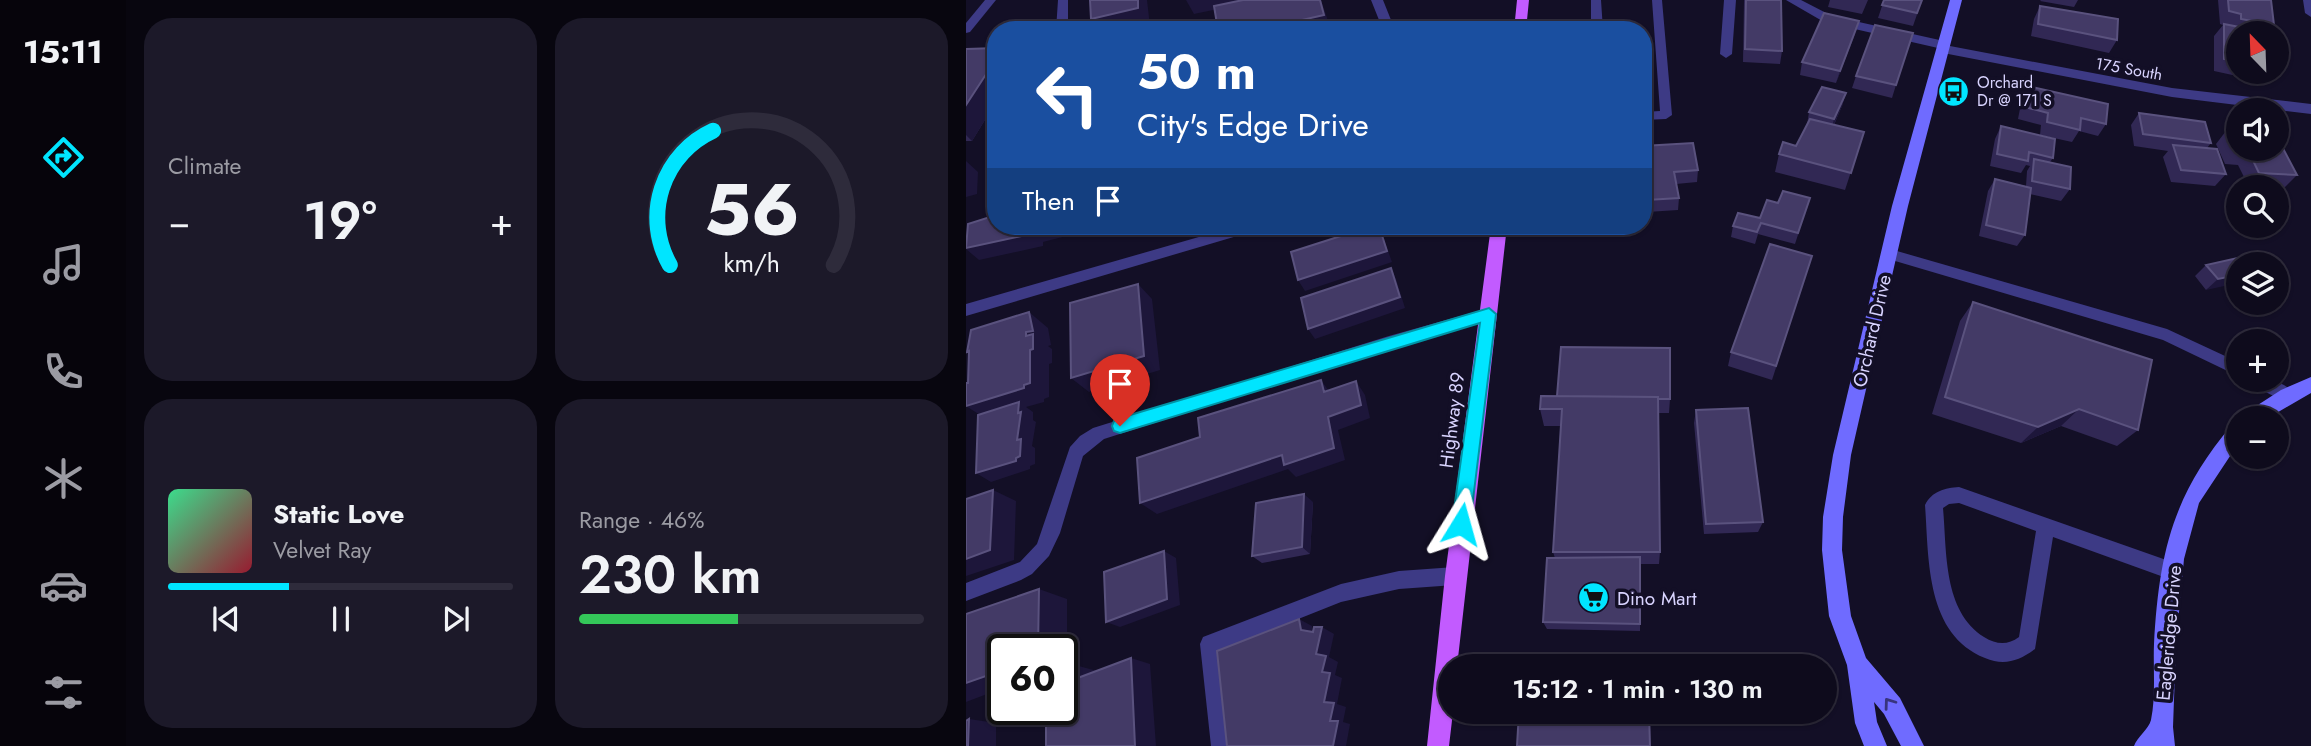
<!DOCTYPE html>
<meta charset="utf-8">
<style>
body{margin:0;font-family:Jost,sans-serif;background:#1c1929;color:#f1f3f6;height:100vh;display:flex;flex-direction:column;font-size:26px;white-space:nowrap}
*{box-sizing:border-box;margin:0}
p{font-size:23px;color:#9b9ba3}
.icon{flex:none;width:38px;height:38px;fill:none;stroke:currentColor;stroke-width:2;stroke-linecap:round;stroke-linejoin:round}
.map{position:relative;flex:1;overflow:hidden}
.sheet{display:flex;flex-direction:column;gap:18px;padding:18px;background:#08060f;width:840px}
.sheet>*{flex:none}
.guide{position:absolute;left:21px;top:21px;width:665px;height:214px;border-radius:28px;box-shadow:0 2px 5px #0004,0 0 0 2px #2e2b3b;background:#1a4fa0;color:#fff;overflow:hidden}
.needle{width:46px;rotate:337deg}
.tools{position:absolute;left:1260px;top:21px;display:grid;gap:14px}
.tools a{display:grid;place-items:center;width:63px;height:63px;border-radius:50%;background:#0e0b1c;box-shadow:0 2px 5px #0004,0 0 0 2px #2e2b3b;font-size:35px}
.speed{position:absolute;left:21px;top:634px;display:flex;gap:14px;font-size:35px;font-weight:700;text-align:center}
.speed>*{display:grid;place-content:center;width:91px;height:91px;border-radius:50%;background:#0e0b1c;box-shadow:0 2px 5px #0004,0 0 0 2px #2e2b3b;line-height:1}
.speed .limit{border:4px solid #111;border-radius:10px;background:#fff;color:#111}
.pin{position:absolute;display:grid;place-items:center;width:60px;height:60px;color:#fff;margin:-72px -30px;border-radius:50% 50% 50% 0;rotate:-45deg;box-shadow:0 0 7px #0007}
.pin .icon{rotate:45deg}
.me{position:absolute;width:77px;margin:-38px;rotate:8deg;stroke-linejoin:round;filter:drop-shadow(0 0 5px #0008)}
.turn{display:flex;align-items:center;gap:24px;height:147px;padding:0 35px;font-size:32px}
.turn .icon{width:91px;height:91px;stroke-width:2.5}
.turn b{display:block;font-size:49px;line-height:60px}
.then{display:flex;align-items:center;height:66px;padding:0 35px;background:#0003;gap:14px;font-size:26px}
.big{font-size:52px;font-weight:600;line-height:1.1}
.sheet .widget{flex:1;display:flex;flex-direction:column;justify-content:center;gap:10px;min-width:0;padding:0 24px;border-radius:28px;background:#1c1929}
.sheet .dial{align-items:center;gap:0}
.dial svg{height:182px;overflow:visible;fill:none;stroke:#2e2b3b;stroke-width:7;stroke-linecap:round;text-anchor:middle}
.dial text{fill:#f1f3f6;stroke:none}
.song{display:flex;align-items:center;gap:21px}
.cover{width:84px;height:84px;border-radius:10px;background:linear-gradient(135deg,hsl(150 70% 55%),hsl(350 70% 35%))}
.played{height:7px;border-radius:4px;background:linear-gradient(90deg,#00e5ff 35%,#2e2b3b 35%)}
.keys{display:flex;justify-content:space-around;direction:ltr}
.heat{display:flex;justify-content:space-between;align-items:center;font-size:38px;direction:ltr}
.charge{height:10px;border-radius:5px;background:linear-gradient(90deg,#34c759 46%,#2e2b3b 0)}
.sheet .tiles{flex:1;display:grid;gap:18px;grid-template-columns:repeat(2,1fr)}
.trip{position:absolute;left:472px;top:654px;width:399px;height:70px;border-radius:35px;background:#0e0b1c;box-shadow:0 2px 5px #0004,0 0 0 2px #2e2b3b;font-weight:600;line-height:70px;text-align:center}
main{display:flex;flex:1;min-height:0}
.tab-bar{display:flex;flex-direction:column;width:126px;justify-content:space-around;align-items:center;background:#06040b;color:#9b9ba3}
.tab-bar .icon{width:49px;height:49px}
.tab-bar .on{color:#00e5ff}
.tab-bar b{font-size:32px;color:#f1f3f6}
.map>svg:first-child{display:block}
</style>
<main>
<nav class="tab-bar">
<b>15:11</b>
<svg class="icon on" aria-label="directions" viewBox="0 0 24 24"><path d="M12 3l9 9-9 9-9-9zM9 14v-3h6M13 9l2 2-2 2"/></svg>
<svg class="icon" aria-label="music" viewBox="0 0 24 24"><path d="M9 18V5l10-2v13"/><circle cx="6" cy="18" r="3"/><circle cx="16" cy="16" r="3"/></svg>
<svg class="icon" aria-label="phone" viewBox="0 0 24 24"><path d="M5 4h4l2 5-3 2q2 4 5 5l2-3 5 2v4C11 20 4 13 5 4z"/></svg>
<svg class="icon" aria-label="climate" viewBox="0 0 24 24"><path d="M12 3v18M4 7l16 10M4 17L20 7"/></svg>
<svg class="icon" aria-label="car" viewBox="0 0 24 24"><path d="M5 17H2v-5l4-1 3-4h7l3 4 3 1v5h-3M9 17h6M6 11h13"/><circle cx="7" cy="17" r="2"/><circle cx="17" cy="17" r="2"/></svg>
<svg class="icon" aria-label="filters" viewBox="0 0 24 24"><path d="M4 7h16M4 17h16"/><circle cx="9" cy="7" r="2"/><circle cx="15" cy="17" r="2"/></svg>
</nav>
<section class="sheet">
<div class="tiles">
<div class="widget"><p>Climate</p>
<div class="heat"><a>−</a><b class="big">19°</b><a>+</a></div>
</div>
<div class="widget dial"><svg viewBox="0 0 100 80">
<path d="M14 69A42 42 0 1 1 86 69"/>
<path d="M14 69A42 42 0 0 1 33 10" stroke="#00e5ff"/>
<text x="50" y="56" font-size="32" font-weight="700">56</text>
<text x="50" y="72" font-size="11">km/h</text>
</svg></div>
<div class="widget">
<div class="song"><i class="cover"></i><div><b>Static Love</b><p>Velvet Ray</p></div></div>
<div class="played"></div>
<div class="keys"><svg class="icon" aria-label="previous" viewBox="0 0 24 24"><path d="M18 5L8 12l10 7zM5 5v14"/></svg><svg class="icon" aria-label="pause" viewBox="0 0 24 24"><path d="M8 5v14M16 5v14"/></svg><svg class="icon" aria-label="next" viewBox="0 0 24 24"><path d="M6 5l10 7-10 7zM19 5v14"/></svg></div>
</div>
<div class="widget"><p>Range · 46%</p><b class="big">230 km</b><div class="charge"></div></div>
</div>
</section>
<div class="map">
<svg width="1345" height="746" viewBox="0 0 1345 746">
<rect width="100%" height="100%" fill="#130f26"/>
<g fill="none" stroke-linecap="round" stroke-linejoin="round">
<path fill="#3d3a85" fill-rule="evenodd" d="M19,0H30L4,32L0,33V23Z
M92,0H102V30H90Z
M625,0H635L637,30H625Z
M686,0H696L706,115L700,119L677,120V112L694,111Z
M271,226H295L288,231L0,316V304Z
M924,249L1201,329L1272,362V376L1197,340L919,258L917,254L919,250Z
M523,308L528,310L530,314L528,318L423,348L138,439L117,456L94,533L83,556L66,574L55,580L0,601V583L54,562L71,544L104,447L114,436L127,428L423,336Z
M1284,380C1300,379 1320,380 1329,396L1327,401L1321,403L1286,385Z
M993,487L1206,562L1212,565L1215,571L1212,577L1206,580L1087,537L1069,649C1053,661 1038,666 1019,658C959,634 963,558 959,505C966,491 979,488 993,487ZM993,503L1070,531L1053,637C1042,645 1031,645 1018,637C977,611 981,552 977,508L983,504Z
M489,567L495,570L498,576L495,582L489,585L433,589L375,602L254,650L265,746H245L234,644L237,637L375,584L433,571Z"/>
<path fill="#3d3a85" fill-rule="evenodd" d="M758,0H770L766,54L760,58L754,54Z
M820,0H835L866,16L978,41L983,42L984,46L1206,88L1345,104V114L1206,97L977,53L972,52V48L858,22Z
M1337,0H1345V17L1339,13Z"/>
<path fill="#3d3a85" fill-rule="evenodd" d="M405,0H417L429,30H417Z"/>
<path fill="#6f6bff" fill-rule="evenodd" d="M984,0H996L942,206L885,455L877,517L876,550L885,616L900,658L934,698L958,746H935L918,714L908,702L911,722L921,746H898L889,723L881,665L863,616L856,550L857,517L867,455L926,206Z
M1345,377V393L1302,418H1278L1281,412L1315,390Z
M1272,423V444L1233,503L1218,559L1210,644L1207,727L1209,746H1168C1171,737 1183,729 1185,720C1190,696 1187,668 1188,644C1193,555 1206,495 1266,425Z"/>
<path fill="#c25bff" fill-rule="evenodd" d="M551,0H563L560,30H548Z
M525,226H541L491,667H485L487,712L483,746H461L479,576Z"/>
</g>
<path fill="#312854" d="M778,0H815L816,51L814,64L777,62Z
M864,0H902L896,14L862,7Z
M918,0H956L947,26L912,18Z
M1075,0H1112L1108,7L1074,1Z
M1252,0H1305L1308,25L1302,33H1272V72H1274L1271,76L1248,71V36L1257,25L1254,24Z
M1074,6L1151,40L1143,53L1065,36L1068,19Z
M889,34L870,83L834,75L836,62Z
M30,48V102L6,141H0V49Z
M1288,72H1305L1302,75Z
M890,76L930,85L926,98L886,88Z
M1062,86L1140,124L1132,136L1113,131L1106,142L1074,135L1075,125L1052,119L1056,98Z
M880,93L876,106L868,125L898,132L879,190L809,172L813,154L830,146L841,125L843,112Z
M1173,113L1245,143L1241,148L1260,174L1249,186L1205,182L1197,157L1202,151L1168,146L1165,125Z
M1035,126L1087,158L1084,162L1104,189L1095,201L1064,194L1059,235L1051,246L1013,236L1022,191L1029,179L1060,186L1061,171L1064,166L1060,165L1055,173L1024,166L1029,139Z
M1260,131L1311,149L1331,175L1319,187L1282,185L1272,165L1259,164L1250,144Z
M677,146L732,170L731,182L710,184L713,198L712,210L681,212L677,189Z
M812,203L840,210L829,244L792,234L789,244L765,237L767,226L794,218Z
M1294,253L1240,290L1229,276L1240,265Z
M846,256L806,380L762,366L765,352Z
M1007,302L1172,430L1151,446L1095,426L1055,443L966,414L994,321Z
M591,396L704,399L703,413H692L694,552L693,564H674V631L581,629L577,622L589,558L587,552L595,426H578L574,409Z
M730,410L797,522L792,532L738,534L728,423Z
M347,502L344,554L296,563L286,556Z"/>
<path fill="#1d163a" d="M172,0H181L184,26L169,30H133L125,19Z
M220,0H295L228,14Z
M354,0H355L365,30H292Z
M893,21L889,34L870,83L874,71Z
M30,59V102L6,141L0,135V105Z
M880,93L876,106L865,131L868,119Z
M0,161L12,172L11,194L0,197Z
M85,226H112V233L77,242V246L13,260L0,249Z
M357,226H371L359,229Z
M413,226L426,262L339,291L332,280Z
M425,268L430,279L439,308L349,339L342,329Z
M1272,275V283L1240,290L1252,279Z
M172,284L186,299L194,370L123,392L105,378Z
M63,312L82,328L85,345L82,346L86,349V363L83,364V397L78,399V402L60,407L67,412V420L70,422L66,446L69,448V464L64,466V469L25,482L10,473L51,440L22,420L0,406L60,336Z
M355,380L365,394L358,392Z
M390,381L399,395L404,418L372,430L379,460L330,477L322,469L191,514L174,503L362,417Z
M1113,409L1095,426L1055,443L1072,427Z
M27,490L50,501L48,560L0,576V559Z
M338,494L347,502L344,554L336,547Z
M198,551L210,558L214,605L154,627L140,622Z
M73,589L101,599V665L96,666V649H72Z
M333,619L346,626L348,637L335,630Z
M356,627L368,634L363,657L372,662L369,675L376,678L371,704L380,707L377,722L384,724L380,746H367L364,721L358,702L350,654Z
M165,658L184,664L190,746H169Z
M109,665L131,671L109,679Z
M37,670V688L0,702V683Z
M3,719L30,723V746H2Z"/>
<path fill="#433a66" stroke="#5a527e" stroke-width="2" d="M124,0H172V8L125,19Z
M277,0H354L358,15L292,30H252L248,6Z
M780,0H815L816,51L779,49Z
M918,0H956L951,13L916,5Z
M1262,0H1305L1308,25L1275,19V14L1263,11Z
M1074,6L1152,19L1151,40L1072,24Z
M858,13L893,21L874,71L836,62Z
M207,24V30H180Z
M1258,24L1304,33H1272V62L1258,59Z
M909,25L947,33L930,85L890,76Z
M1311,38L1313,62H1311Z
M30,48V59L0,105V49Z
M1062,86L1142,104L1140,124L1115,118L1114,130L1081,122L1082,113L1059,107Z
M856,87L880,93L868,119L843,112Z
M1173,113L1239,122L1245,143L1177,134Z
M844,119L898,132L885,173L813,154L817,142L830,146Z
M1035,126L1089,139L1087,158L1063,152L1062,161L1031,154Z
M1260,131L1272,132V149H1311V137L1331,175L1293,173L1283,152H1270Z
M727,143L732,170L708,172L713,198L681,200L677,176V146Z
M1207,145L1251,149L1260,174L1215,170Z
M1068,159L1105,167L1104,189L1066,181Z
M1029,179L1065,188L1059,235L1020,225Z
M817,191L844,198L832,233L795,223L791,232L767,226L772,213L794,218L801,200L812,203Z
M30,215V226H85L65,231V234L0,248L2,224Z
M406,226H413L421,251L332,280L325,252Z
M804,244L846,256L810,366L765,352Z
M1294,253L1304,264H1272V275L1252,279L1240,265Z
M425,268L434,297L342,329L335,298Z
M172,284L178,356L105,378L104,303Z
M1007,302L1186,360L1172,430L1113,409L1072,427L979,397Z
M63,312L67,331L60,332V336L67,334V349L64,350V383L58,385V388L0,406V383H2L3,351L1,352L5,330Z
M595,347L704,348V399H692V397L591,396Z
M355,380L358,392L390,381L395,405L362,417L368,448L318,465L316,455L174,503L171,458L234,437L232,418Z
M575,396L692,397L694,552H587L596,409H574Z
M53,402L52,413L55,412L51,440L55,439L54,456L50,458V461L10,473L12,415Z
M782,408L797,522L740,524L730,410Z
M27,490L24,550L0,559V499Z
M338,494L336,547L286,556L290,503Z
M198,551L201,599L140,622L138,572Z
M674,557V624L577,622L581,558Z
M73,589L72,649H37V670L0,683V614Z
M333,619L335,630L347,632L348,627H356L350,654L360,656L356,672L364,673L358,702L368,703L364,721H372L367,746H261L251,651Z
M165,658L169,746H80V709H96V670L109,665V679Z
M553,712H683L684,746H551Z
M3,719L2,746H0V721Z"/>
<defs><path id="oneway-chevron" d="M-2-3.5L2.5 0L-2 3.5" fill="none" stroke-width="1.6" stroke-linecap="round" stroke-linejoin="round" transform="scale(1.75)"/></defs>
<use stroke="#38347d" href="#oneway-chevron" transform="translate(923 703) rotate(-126)"/>
<path fill="#00e5ff" stroke="#0095a6" stroke-width="2" d="M523,308L530,314L504,524L502,530L495,532L489,530L486,524L514,323L154,433L148,431L146,426L148,421L154,418Z"/>
<defs>
<symbol id="bus-disc" viewBox="-11 -11 22 22"><circle r="9.5" fill="#00e5ff" stroke="#130f26"/><path d="M-5-6H5V4H4V6H2V4H-2V6H-4V4H-5ZM-3.5-4V0h7V-4ZM-3.5 1.2v1.5H-2V1.2ZM2 1.2v1.5H3.5V1.2Z" fill="#111"/></symbol>
<symbol id="supermarket-disc" viewBox="-11 -11 22 22"><circle r="9.5" fill="#00e5ff" stroke="#130f26"/><path d="M-6-5.5h2.5l.6 2H6L4.5 2H-2.5L-4.4-4H-6ZM-1.5 3.2a1.3 1.3 0 1 0 .1 0ZM3 3.2a1.3 1.3 0 1 0 .1 0Z" fill="#111"/></symbol>
</defs>
<g fill-rule="evenodd">
<use href="#bus-disc" x="970" y="74" width="35" height="35"/>
<use href="#supermarket-disc" x="610" y="580" width="35" height="35"/>
</g>
<g text-anchor="middle" dominant-baseline="central" stroke-width="7" stroke-linejoin="round" paint-order="stroke">
<g font-size="16" fill="#d9d4ff" stroke="#130f26">
<text transform="translate(1163 69) rotate(10)">175 South</text>
</g>
<g font-size="16" fill="#d9d4ff" stroke="#130f26" text-anchor="start">
<text x="1011" y="82">Orchard<tspan x="1011" dy="18">Dr @ 171 S</tspan></text>
</g>
<g font-size="19" fill="#d9d4ff" stroke="#130f26">
<text transform="translate(906 331) rotate(-77)">Orchard Drive</text>
<text transform="translate(486 420) rotate(-83)">Highway 89</text>
<text transform="translate(1203 633) rotate(-85)">Eagleridge Drive</text>
</g>
<g font-size="19" fill="#d9d4ff" stroke="#130f26" text-anchor="start">
<text x="651" y="598">Dino Mart</text>
</g>
</g>
</svg>
<div class="tools">
<a><svg class="needle" viewBox="-14 -14 28 28"><path d="M0-13l5 13h-10z" fill="#e53935"/><path d="M0 13l5-13h-10z" fill="#9b9ba3"/></svg></a>
<a><svg class="icon" aria-label="sound" viewBox="0 0 24 24"><path d="M4 9h4l5-4v14l-5-4H4zM17 9q2 3 0 6"/></svg></a>
<a><svg class="icon" aria-label="search" viewBox="0 0 24 24"><circle cx="10" cy="10" r="6"/><path d="M15 15l6 6"/></svg></a>
<a><svg class="icon" aria-label="layers" viewBox="0 0 24 24"><path d="M12 4l9 5-9 5-9-5zM3 14l9 5 9-5"/></svg></a>
<a>+</a>
<a>−</a>
</div>
<div class="speed"><div class="limit">60</div></div>
<div class="pin" style="left:154px;top:426px;background:#d93025"><svg class="icon" aria-label="arrive" viewBox="0 0 24 24"><path d="M6 21V4h12l-3 4 3 4H6"/></svg></div>
<svg class="me" style="left:495px;top:524px" viewBox="-20 -20 40 40"><path d="M0-17L14 15 0 8-14 15z" fill="#00e5ff" stroke="#fff" stroke-width="4"/></svg>
<div class="trip">15:12 · 1 min · 130 m</div>
<div class="guide">
<div class="turn"><svg class="icon" aria-label="left" viewBox="0 0 24 24"><path d="M17 20v-9H6M10 6l-5 5 5 5"/></svg><div><b>50 m</b>City's Edge Drive</div></div>
<div class="then">Then<svg class="icon" aria-label="arrive" viewBox="0 0 24 24"><path d="M6 21V4h12l-3 4 3 4H6"/></svg></div>
</div>
</div>
</main>
